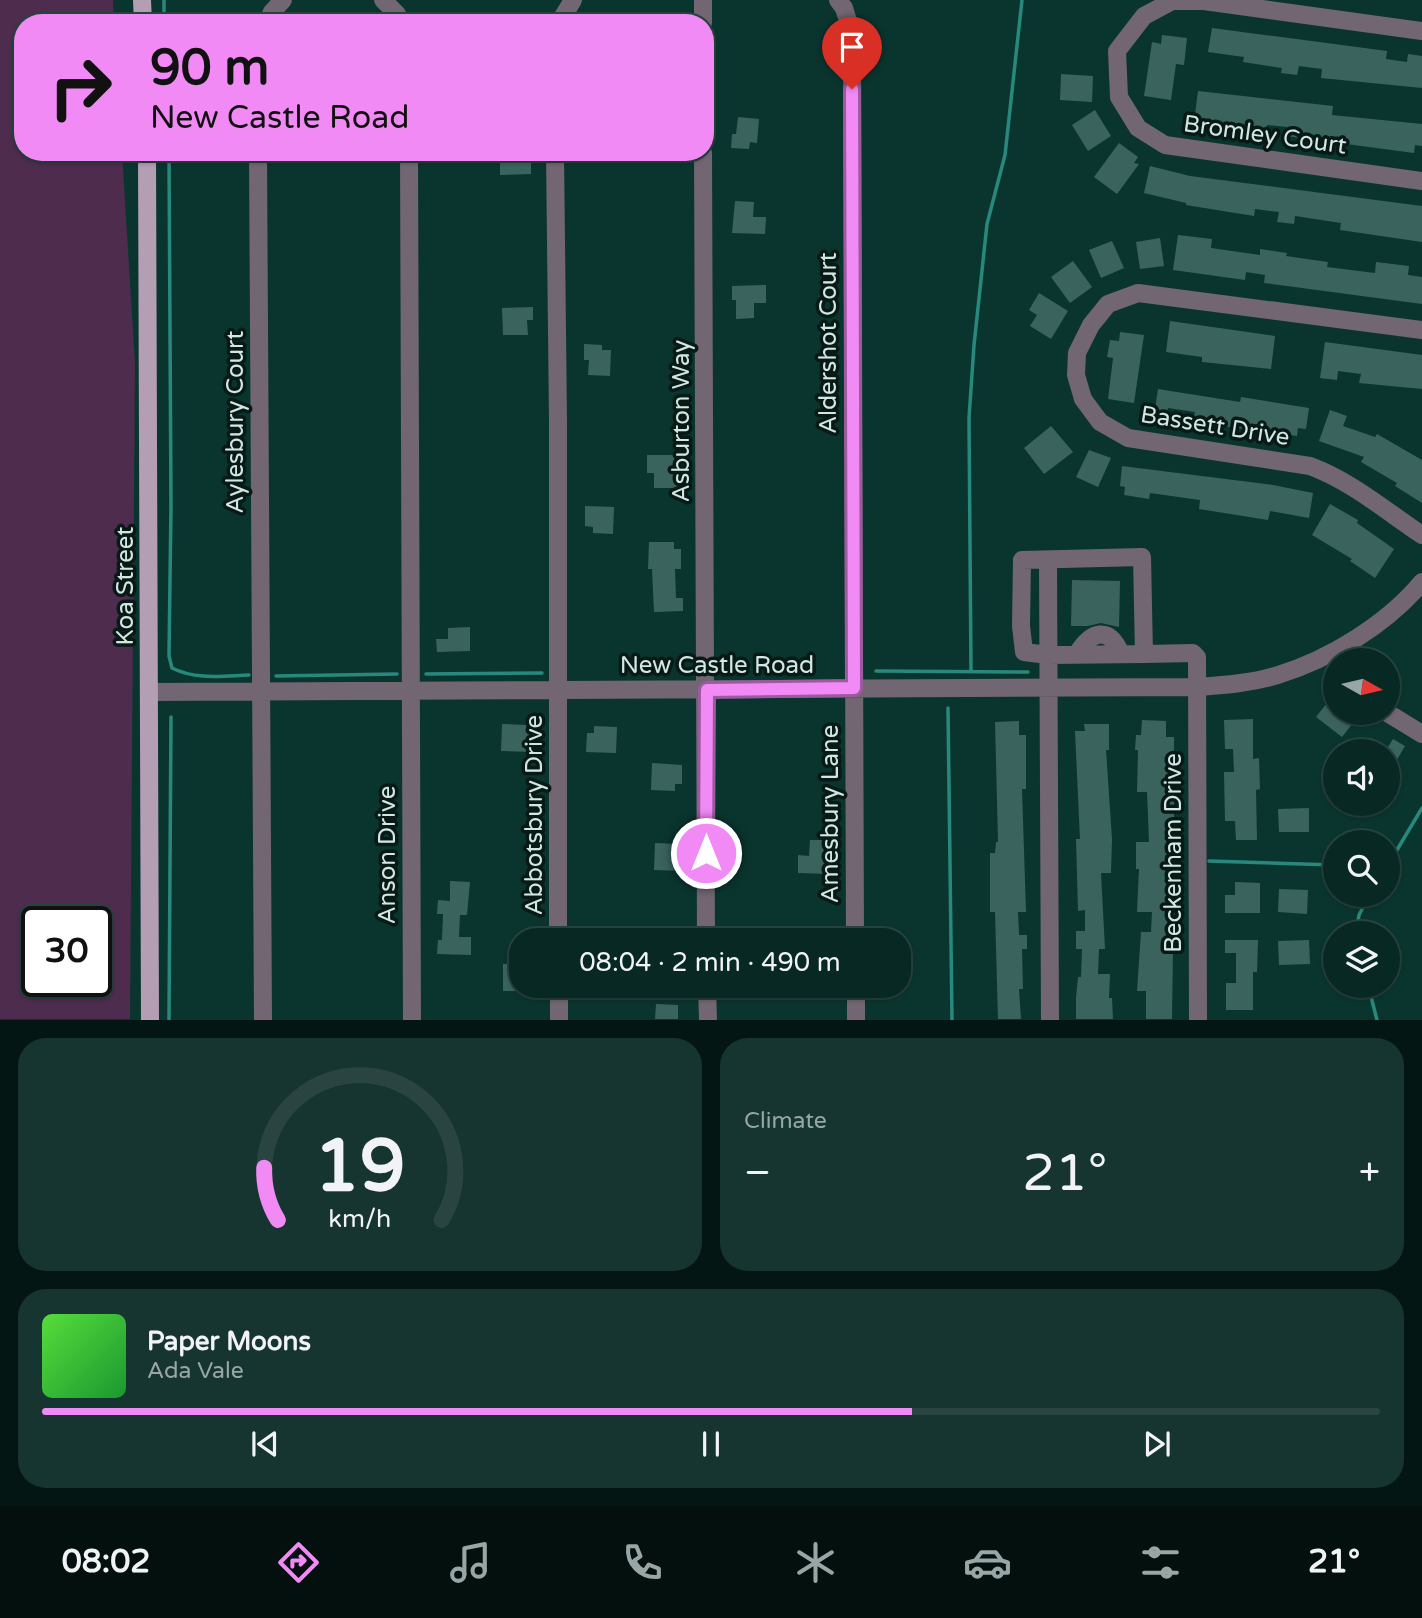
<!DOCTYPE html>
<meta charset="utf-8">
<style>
body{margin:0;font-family:"Varela Round",sans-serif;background:#163430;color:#f1f3f6;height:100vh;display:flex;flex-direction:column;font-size:26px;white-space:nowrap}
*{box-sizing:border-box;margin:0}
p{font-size:23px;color:#98a6a6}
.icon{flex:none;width:38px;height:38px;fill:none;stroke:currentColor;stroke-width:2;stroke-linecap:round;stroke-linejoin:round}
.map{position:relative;height:1020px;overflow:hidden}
.side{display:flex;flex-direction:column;gap:18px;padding:18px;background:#041613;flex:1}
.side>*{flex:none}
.hud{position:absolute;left:14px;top:14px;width:700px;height:147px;border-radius:28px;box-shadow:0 2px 5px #0004,0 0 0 2px #294441;background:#f18af4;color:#111;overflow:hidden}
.needle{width:46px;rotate:98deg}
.tools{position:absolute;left:1323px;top:648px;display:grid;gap:14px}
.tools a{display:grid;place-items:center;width:77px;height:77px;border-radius:50%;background:#082823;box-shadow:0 2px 5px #0004,0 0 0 2px #294441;font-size:35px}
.speed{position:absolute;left:21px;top:906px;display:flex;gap:14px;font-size:35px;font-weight:700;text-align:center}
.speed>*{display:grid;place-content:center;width:91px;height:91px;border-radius:50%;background:#082823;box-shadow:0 2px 5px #0004,0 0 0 2px #294441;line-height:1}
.speed .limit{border:4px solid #111;border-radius:10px;background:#fff;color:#111}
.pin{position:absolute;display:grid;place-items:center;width:60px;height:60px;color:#fff;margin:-72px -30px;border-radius:50% 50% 50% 0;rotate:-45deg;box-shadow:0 0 7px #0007}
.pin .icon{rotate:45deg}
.me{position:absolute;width:77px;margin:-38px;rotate:0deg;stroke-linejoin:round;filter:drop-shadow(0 0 5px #0008)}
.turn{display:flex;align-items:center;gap:24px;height:147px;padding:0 21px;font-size:32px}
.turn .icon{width:91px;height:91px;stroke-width:2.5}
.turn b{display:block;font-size:49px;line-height:60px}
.big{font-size:52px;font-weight:600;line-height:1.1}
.side .widget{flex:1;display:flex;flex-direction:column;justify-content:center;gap:10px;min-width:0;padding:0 24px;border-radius:28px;background:#163430}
.side .dial{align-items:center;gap:0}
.dial svg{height:182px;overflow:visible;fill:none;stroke:#294441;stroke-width:7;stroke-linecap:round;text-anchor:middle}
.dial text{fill:#f1f3f6;stroke:none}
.song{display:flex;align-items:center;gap:21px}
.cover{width:84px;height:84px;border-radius:10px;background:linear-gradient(135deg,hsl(110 70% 55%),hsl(130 70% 35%))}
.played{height:7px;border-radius:4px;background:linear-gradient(90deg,#f18af4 65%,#294441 65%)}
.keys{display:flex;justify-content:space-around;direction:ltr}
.heat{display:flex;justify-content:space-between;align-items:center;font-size:38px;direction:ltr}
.side .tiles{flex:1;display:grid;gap:18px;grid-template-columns:1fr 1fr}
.widget:last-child{grid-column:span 2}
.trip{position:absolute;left:509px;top:928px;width:402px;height:70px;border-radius:28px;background:#082823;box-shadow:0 2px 5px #0004,0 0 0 2px #294441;font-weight:600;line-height:70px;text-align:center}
.dock{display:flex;height:112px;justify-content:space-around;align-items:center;background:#03100e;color:#98a6a6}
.dock .icon{width:49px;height:49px}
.dock .current{color:#f18af4}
.dock b{font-size:32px;color:#f1f3f6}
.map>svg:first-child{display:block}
</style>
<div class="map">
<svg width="1422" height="1020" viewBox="0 0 1422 1020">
<rect width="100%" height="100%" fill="#0a352f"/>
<path fill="#4d2c4d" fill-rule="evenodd" d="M0,0H113L114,23H23V152H122L135,363L130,1019H0ZM37,922H96V982H37Z"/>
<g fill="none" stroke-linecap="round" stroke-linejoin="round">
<path stroke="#28887c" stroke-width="3.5" d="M164,0V23
M169,152L171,506L169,656L172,668C196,680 222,676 249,675
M971,670L969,418L974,345L987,224L1005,155L1022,0
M876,671L1028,672
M426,674L542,673
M276,676L397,674
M948,708L952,1020
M1209,861L1335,865
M1388,865L1422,808
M1356,933L1359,915L1370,894
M1368,985L1377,1020
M169,1020L171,717"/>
</g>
<path fill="#3b635d" d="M1212,28L1387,51L1386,59L1407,62L1408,54L1422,56V88L1321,78L1322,69L1299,66L1297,75L1281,73L1282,68L1243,62L1244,57L1208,52Z
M1162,35L1187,38L1184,65L1176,64L1171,100L1144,96L1152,42L1161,44Z
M1061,74L1093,76L1092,102L1060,100Z
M1198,91L1333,106L1332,115L1422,124V146L1415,145L1414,153L1286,136L1287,127L1267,125L1266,134L1194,122Z
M1095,110L1111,136L1088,151L1072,125Z
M738,117L759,119L757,143L750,142L749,149L731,148L732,134H736Z
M1119,143L1138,157L1134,163L1139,164L1117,194L1094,177Z
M500,152H531V174L500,175Z
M1150,166L1190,176L1422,206V242L1340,230L1341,223L1295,216L1294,224L1277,222L1279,212L1255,209L1254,216L1186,205V203L1144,193Z
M735,201L754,202L753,217H766L765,234L732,233Z
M1178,235L1212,239L1211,248L1260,255V249L1287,253L1286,256L1328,262L1327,267L1375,273L1376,262L1409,266L1408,275L1422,277V304L1264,283L1265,275L1246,272L1245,280L1173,270Z
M1160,238L1164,266L1140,269L1136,242Z
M1112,241L1124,268L1101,278L1089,250Z
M1073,261L1092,287L1070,303L1051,277Z
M766,285V303H754V318L736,319V300H732V286Z
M1039,293L1068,311L1051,339L1030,326L1037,315L1029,310Z
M533,307V320H527L528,335H503L502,308Z
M1170,321L1275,336L1271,369L1202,362V357L1166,352Z
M1120,332L1144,335L1134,403L1108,399L1113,358L1107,357L1110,340L1119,341Z
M1325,342L1422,355V389L1359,383L1361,374L1338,371L1337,380L1320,378Z
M584,344L602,345V350H611L610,376L588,375L589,360H584Z
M1158,389L1240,402L1241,397L1309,408L1306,429L1298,428L1297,436L1193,422L1195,412L1168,408L1166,418L1154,416Z
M1330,410L1347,416L1343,426L1375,437L1377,434L1422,460V503L1395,486L1397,483L1361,462L1364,457L1319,441Z
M1051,426L1073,452L1044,474L1024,448Z
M1089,450L1111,458L1098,487L1076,477Z
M647,455H682L680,488H654V473H647Z
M1122,466L1273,485L1313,493L1309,518L1270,511L1268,520L1199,509L1200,500L1150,493L1149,499L1124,495L1125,487L1120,486Z
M1330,504L1358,520L1357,523L1394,549L1375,578L1350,561L1352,559L1312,535Z
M585,506L614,507L613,534L593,533V527L585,526Z
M649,542H674V549H681V569H675L676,598H683V611L654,612L652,569H648Z
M1072,580L1120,581L1119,627L1101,623L1088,626H1071Z
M470,627V651L437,652L436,639H448V628Z
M1335,693V712H1349L1357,718L1342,737L1316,717Z
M1253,719V759L1259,758L1260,789L1256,790L1257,840H1236L1235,821H1225L1224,772H1234L1233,749H1225L1224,720Z
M1142,720L1166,721V737H1174V855H1165V878L1174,879L1172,1019H1146V991H1137L1141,932H1151L1152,912H1137L1139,869H1136V842H1149L1147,792H1137L1138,750H1135L1136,735H1141Z
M1019,721V735H1026V789H1022L1026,912H1018L1019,935H1027V949H1022L1023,989H1019L1021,1019H998L995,912H990V853H995L996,842H998L995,722Z
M502,724L526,725V732H533V752L501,751Z
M1084,724H1109V750H1106L1112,839L1111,873H1101L1105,949H1099L1098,974H1110L1109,998H1112L1113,1019H1076V998L1078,977H1081L1082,949H1076V931H1085V910L1078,911L1076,839H1080L1075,731H1085Z
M594,726L617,727L616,753L586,752L587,733H594Z
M1371,738L1388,747L1393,739L1405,746L1388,775V751H1364Z
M652,763L682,765V784H675V791L651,790Z
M1309,808V832H1279L1278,809Z
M810,840H828L827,859H832V874L798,873V855L809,856Z
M655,843L678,844L677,858H684V871L654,870Z
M450,881L470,882L467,915H460L459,937H471V955L437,954L438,940H442L443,914H437L438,900L450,901Z
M1235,882L1260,883V913H1225V895H1235Z
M1279,889L1308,890L1307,914L1278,912Z
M1225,940H1258L1257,972H1253V1010H1226V983H1236V953H1225Z
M1309,940L1310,964L1279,965L1278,941Z
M522,963V991H503V964Z
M656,1004L678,1005V1019H655Z"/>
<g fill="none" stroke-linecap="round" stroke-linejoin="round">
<path stroke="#716671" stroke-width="18" d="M383,0L397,14L400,23
M703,0V23
M838,0L844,8L852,34L855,940
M267,23L272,12L283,0
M559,23L573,0
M1422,31L1204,1H1172L1144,16L1117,51L1119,97L1138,128L1165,145L1422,181
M258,152L263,1020
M409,152L412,1020
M555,152L558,421V940
M703,152L706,940
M1422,330L1138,293L1108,304L1091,325L1077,353L1076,375L1083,399L1100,422L1128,438L1310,466C1351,481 1386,511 1422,535
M1048,560L1050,1020
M1077,654C1091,631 1109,625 1121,654
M1144,654L1048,655L1024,652L1021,626L1022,560L1142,557L1144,654L1193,653L1197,657L1198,1020
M150,692L1198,687C1225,685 1252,683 1278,675C1330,659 1387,624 1422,582
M1386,712L1422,734
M559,985V1020
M707,985L708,1020
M856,985V1020"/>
<path stroke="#b49eb4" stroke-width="18" d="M142,0L143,23
M147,152L150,1020"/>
</g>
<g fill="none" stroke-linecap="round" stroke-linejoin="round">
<defs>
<path id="route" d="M706,853L707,690L854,688L852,89"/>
</defs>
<use href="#route" stroke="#9d5a9f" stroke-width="18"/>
<use href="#route" stroke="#f18af4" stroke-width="12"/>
</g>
<g text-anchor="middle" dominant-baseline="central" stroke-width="7" stroke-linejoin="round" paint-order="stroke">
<g font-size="24" fill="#d1e7e2" stroke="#081916">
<text transform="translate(1265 135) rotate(8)">Bromley Court</text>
<text transform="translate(828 343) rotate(-90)">Aldershot Court</text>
<text transform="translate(681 421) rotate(-90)">Asburton Way</text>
<text transform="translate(235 422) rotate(-90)">Aylesbury Court</text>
<text transform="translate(1215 426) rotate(9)">Bassett Drive</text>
<text transform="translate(125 586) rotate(-90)">Koa Street</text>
<text x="717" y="665">New Castle Road</text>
<text transform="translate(830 814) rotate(-90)">Amesbury Lane</text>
<text transform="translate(534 815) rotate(-90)">Abbotsbury Drive</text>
<text transform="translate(1173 853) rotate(-90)">Beckenham Drive</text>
<text transform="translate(387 855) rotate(-90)">Anson Drive</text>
</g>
</g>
</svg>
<div class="tools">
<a><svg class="needle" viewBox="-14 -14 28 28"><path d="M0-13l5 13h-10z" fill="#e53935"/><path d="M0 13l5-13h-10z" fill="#98a6a6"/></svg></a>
<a><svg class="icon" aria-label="sound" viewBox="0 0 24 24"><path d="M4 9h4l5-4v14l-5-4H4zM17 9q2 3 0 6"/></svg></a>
<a><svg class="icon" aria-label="search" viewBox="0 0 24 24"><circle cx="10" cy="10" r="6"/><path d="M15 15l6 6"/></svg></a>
<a><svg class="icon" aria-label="layers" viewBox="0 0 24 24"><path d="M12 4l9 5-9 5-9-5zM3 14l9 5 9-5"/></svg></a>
</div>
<div class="speed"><div class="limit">30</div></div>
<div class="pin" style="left:852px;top:89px;background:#d93025"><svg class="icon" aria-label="arrive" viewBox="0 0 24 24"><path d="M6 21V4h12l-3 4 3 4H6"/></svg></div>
<svg class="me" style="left:706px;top:853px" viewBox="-20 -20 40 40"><circle r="17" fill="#f18af4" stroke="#fff" stroke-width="3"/><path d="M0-11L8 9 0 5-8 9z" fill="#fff"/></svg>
<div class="trip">08:04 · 2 min · 490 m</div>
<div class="hud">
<div class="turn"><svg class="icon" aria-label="right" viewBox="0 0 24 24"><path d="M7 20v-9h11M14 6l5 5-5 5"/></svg><div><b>90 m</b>New Castle Road</div></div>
</div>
</div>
<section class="side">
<div class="tiles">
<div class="widget dial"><svg viewBox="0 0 100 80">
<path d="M14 69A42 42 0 1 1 86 69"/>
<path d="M14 69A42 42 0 0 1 8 46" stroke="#f18af4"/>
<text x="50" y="56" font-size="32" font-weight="700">19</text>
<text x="50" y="72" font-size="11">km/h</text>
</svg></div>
<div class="widget"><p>Climate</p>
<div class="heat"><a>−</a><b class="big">21°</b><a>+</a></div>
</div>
<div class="widget">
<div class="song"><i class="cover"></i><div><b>Paper Moons</b><p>Ada Vale</p></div></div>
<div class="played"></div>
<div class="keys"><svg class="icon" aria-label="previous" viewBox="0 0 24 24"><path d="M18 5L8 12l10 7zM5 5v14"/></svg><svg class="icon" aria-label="pause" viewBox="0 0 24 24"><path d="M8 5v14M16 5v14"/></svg><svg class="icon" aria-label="next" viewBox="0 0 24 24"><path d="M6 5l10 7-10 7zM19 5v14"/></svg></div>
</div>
</div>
</section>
<nav class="dock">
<b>08:02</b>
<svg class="icon current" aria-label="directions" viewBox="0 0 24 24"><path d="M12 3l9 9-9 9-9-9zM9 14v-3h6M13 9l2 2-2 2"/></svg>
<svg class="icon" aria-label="music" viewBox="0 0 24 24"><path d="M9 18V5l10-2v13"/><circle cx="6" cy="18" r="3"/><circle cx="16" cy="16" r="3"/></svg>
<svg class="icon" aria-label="phone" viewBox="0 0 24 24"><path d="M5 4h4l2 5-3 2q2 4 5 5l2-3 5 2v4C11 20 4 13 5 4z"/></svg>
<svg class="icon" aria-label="climate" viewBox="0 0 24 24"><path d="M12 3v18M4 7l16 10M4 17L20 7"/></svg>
<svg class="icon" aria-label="car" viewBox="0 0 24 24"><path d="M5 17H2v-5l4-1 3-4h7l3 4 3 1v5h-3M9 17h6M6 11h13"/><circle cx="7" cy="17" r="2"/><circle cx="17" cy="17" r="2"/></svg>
<svg class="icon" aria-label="filters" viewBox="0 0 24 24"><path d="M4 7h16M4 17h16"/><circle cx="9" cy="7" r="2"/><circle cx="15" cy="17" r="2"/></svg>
<b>21°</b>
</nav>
